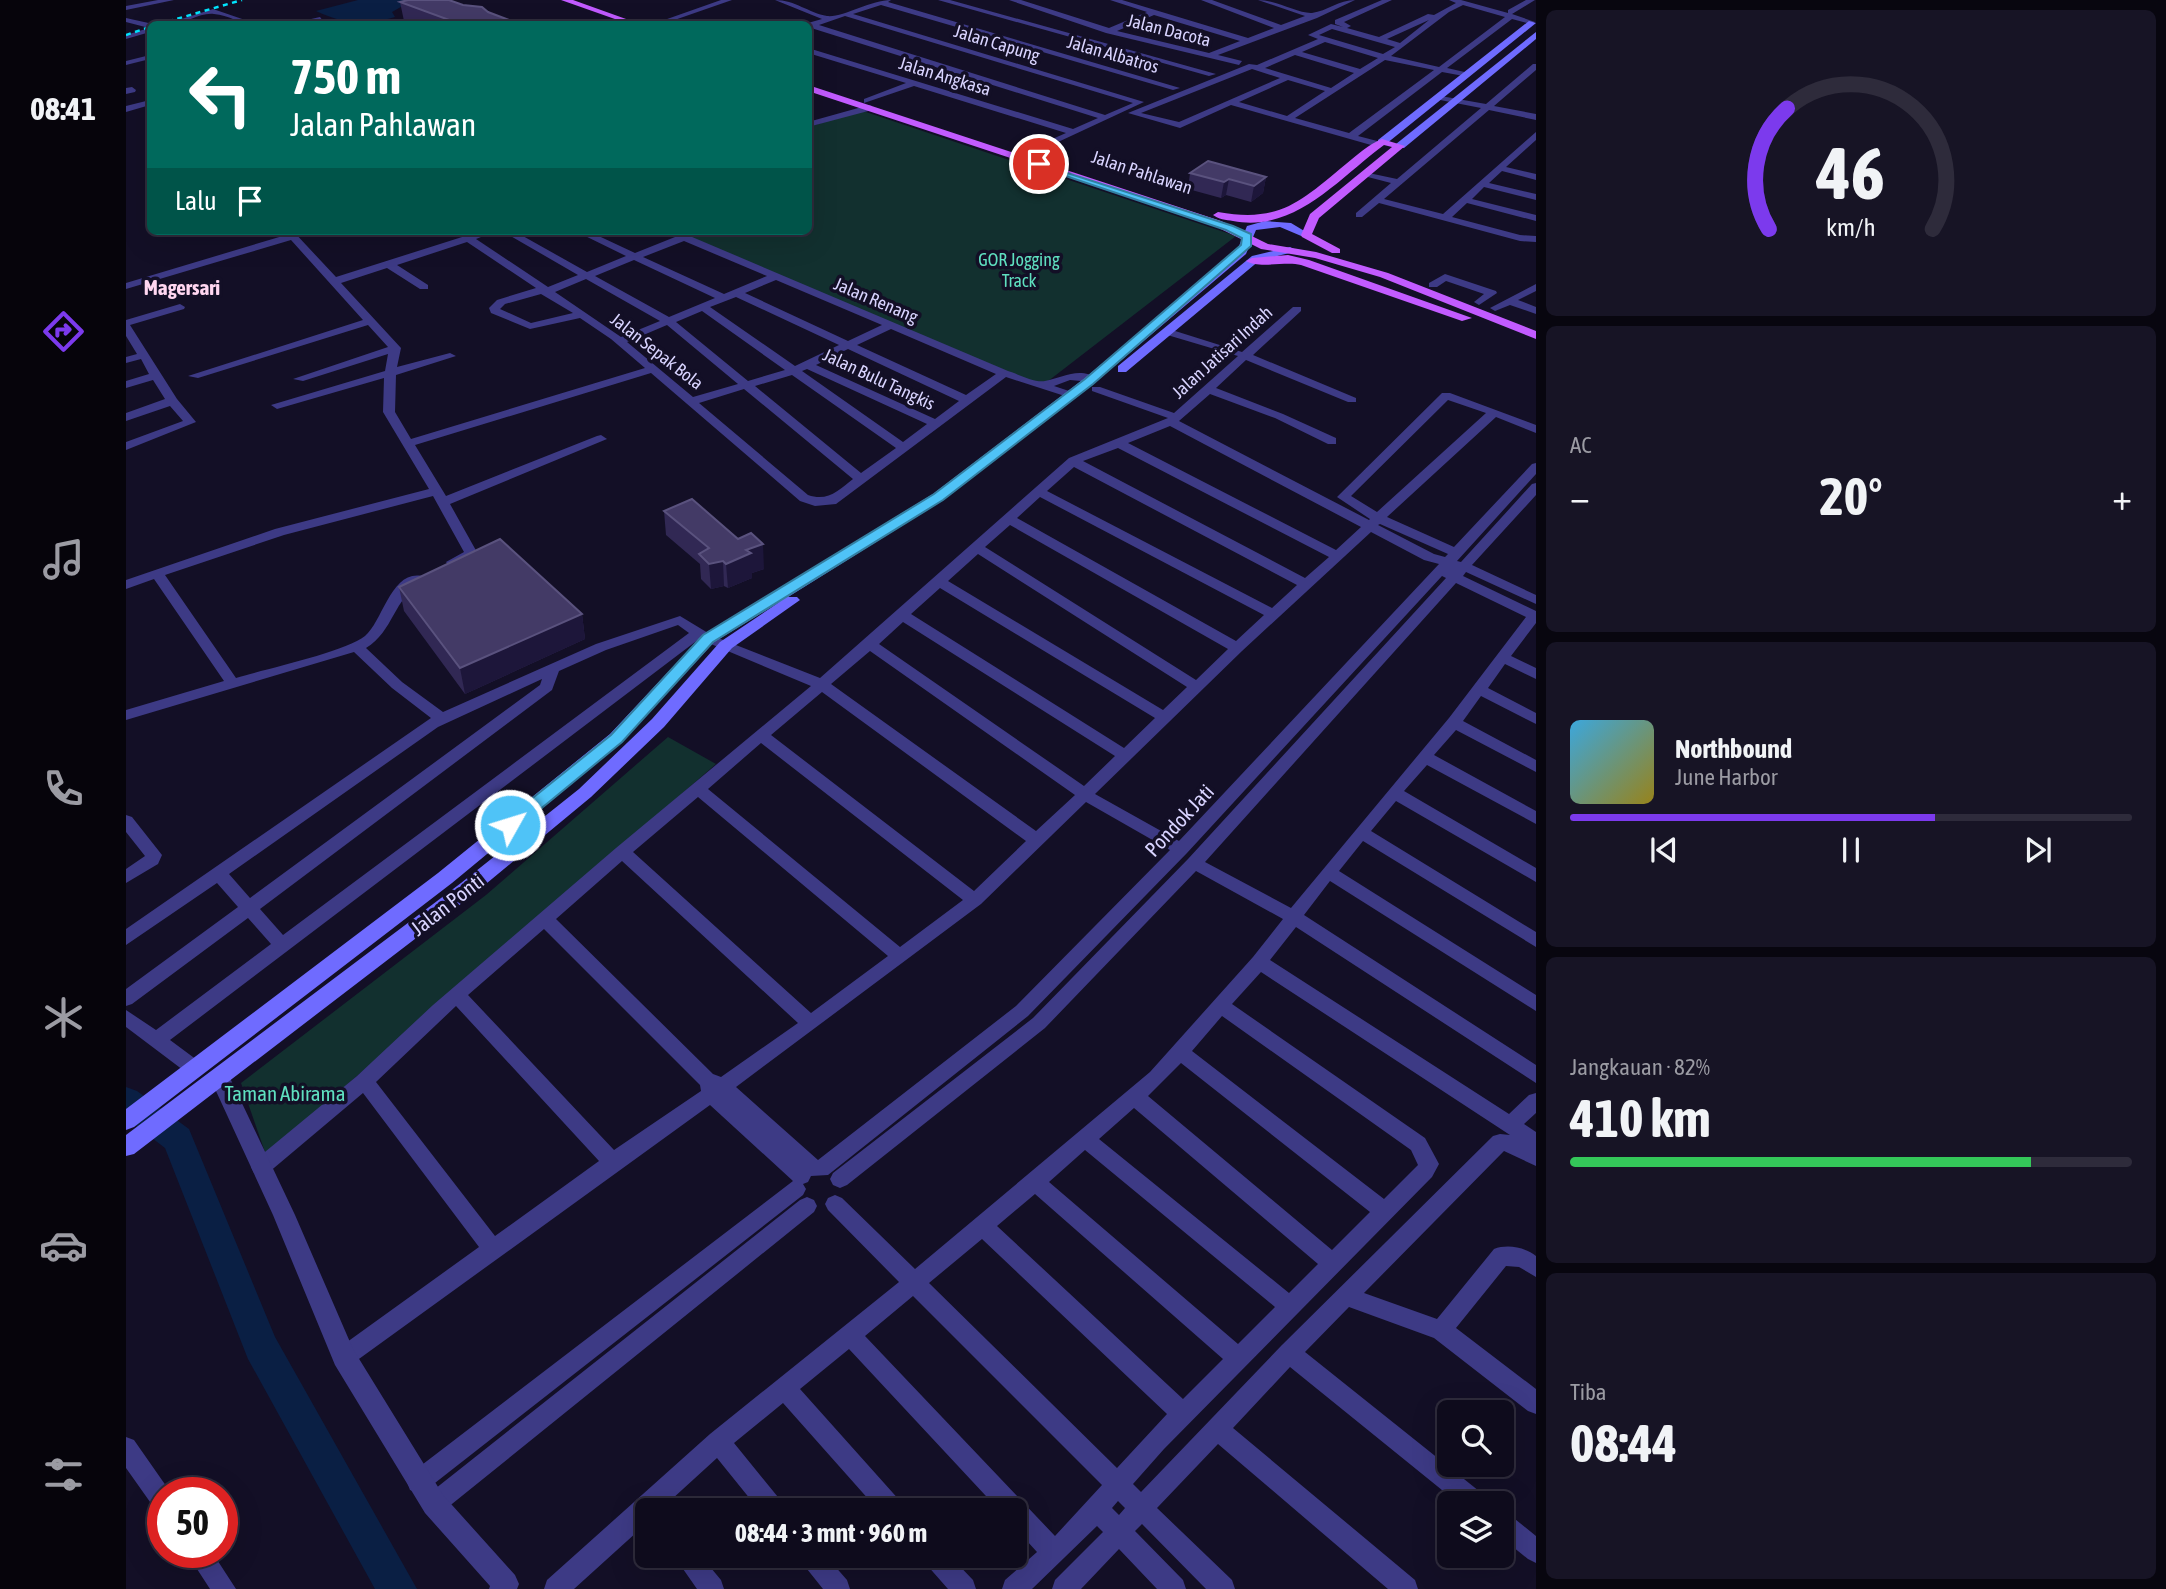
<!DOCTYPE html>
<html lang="id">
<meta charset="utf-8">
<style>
body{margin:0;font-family:"Asap Condensed",sans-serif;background:#171425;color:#f1f3f6;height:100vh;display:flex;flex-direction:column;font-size:26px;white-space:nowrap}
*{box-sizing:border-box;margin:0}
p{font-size:23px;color:#9b9ba3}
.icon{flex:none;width:38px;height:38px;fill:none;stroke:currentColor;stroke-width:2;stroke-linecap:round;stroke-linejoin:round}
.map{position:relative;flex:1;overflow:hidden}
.details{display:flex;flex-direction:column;gap:10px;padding:10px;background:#08060f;width:630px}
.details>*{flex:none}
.guide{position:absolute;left:21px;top:21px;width:665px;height:214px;border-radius:10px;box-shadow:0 7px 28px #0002,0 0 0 2px #2e2b3b;background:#00695c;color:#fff;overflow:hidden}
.fabs{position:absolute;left:1311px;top:1400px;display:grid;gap:14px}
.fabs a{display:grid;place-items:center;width:77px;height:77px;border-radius:10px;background:#0e0b1c;box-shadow:0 7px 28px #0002,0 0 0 2px #2e2b3b;font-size:35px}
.speed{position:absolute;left:21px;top:1477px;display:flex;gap:14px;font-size:35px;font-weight:700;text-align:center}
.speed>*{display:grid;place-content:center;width:91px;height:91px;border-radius:50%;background:#0e0b1c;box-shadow:0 7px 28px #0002,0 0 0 2px #2e2b3b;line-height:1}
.speed .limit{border:10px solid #d22;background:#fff;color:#111}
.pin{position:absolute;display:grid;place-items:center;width:60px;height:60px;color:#fff;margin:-30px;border:4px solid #fff;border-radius:50%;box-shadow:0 2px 7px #0007}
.me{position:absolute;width:77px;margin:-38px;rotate:51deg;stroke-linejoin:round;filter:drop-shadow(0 0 5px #0008)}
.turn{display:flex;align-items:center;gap:24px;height:147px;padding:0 28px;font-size:32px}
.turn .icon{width:91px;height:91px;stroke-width:2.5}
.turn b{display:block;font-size:49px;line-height:60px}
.then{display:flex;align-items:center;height:66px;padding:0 28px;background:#0003;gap:14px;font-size:26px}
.big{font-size:52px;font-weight:700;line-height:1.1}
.details .widget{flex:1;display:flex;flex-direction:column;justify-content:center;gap:10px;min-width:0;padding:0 24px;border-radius:10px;background:#171425}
.details .dial{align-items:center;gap:0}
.dial svg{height:182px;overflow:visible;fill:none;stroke:#2e2b3b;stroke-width:7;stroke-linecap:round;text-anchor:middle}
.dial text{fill:#f1f3f6;stroke:none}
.song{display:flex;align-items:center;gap:21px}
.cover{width:84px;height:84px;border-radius:10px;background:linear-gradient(135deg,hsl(200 70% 55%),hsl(50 70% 35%))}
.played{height:7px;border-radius:4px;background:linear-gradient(90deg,#7c3aed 65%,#2e2b3b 65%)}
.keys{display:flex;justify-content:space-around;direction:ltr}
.heat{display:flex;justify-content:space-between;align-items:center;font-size:38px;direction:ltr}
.charge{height:10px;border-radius:5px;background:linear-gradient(90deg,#34c759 82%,#2e2b3b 0)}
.trip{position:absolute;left:509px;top:1498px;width:392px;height:70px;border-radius:10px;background:#0e0b1c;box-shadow:0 7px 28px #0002,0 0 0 2px #2e2b3b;font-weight:700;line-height:70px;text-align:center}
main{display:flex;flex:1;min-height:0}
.tab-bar{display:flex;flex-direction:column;width:126px;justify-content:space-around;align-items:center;background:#06040b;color:#9b9ba3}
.tab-bar .icon{width:49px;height:49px}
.tab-bar .on{color:#7c3aed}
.tab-bar b{font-size:32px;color:#f1f3f6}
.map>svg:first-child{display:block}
</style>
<main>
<nav class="tab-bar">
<b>08:41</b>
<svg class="icon on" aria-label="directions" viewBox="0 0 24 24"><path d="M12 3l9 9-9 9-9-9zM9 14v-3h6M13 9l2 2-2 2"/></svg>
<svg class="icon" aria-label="music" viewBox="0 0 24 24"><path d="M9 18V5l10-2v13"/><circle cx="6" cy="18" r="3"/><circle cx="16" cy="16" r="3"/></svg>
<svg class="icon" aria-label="phone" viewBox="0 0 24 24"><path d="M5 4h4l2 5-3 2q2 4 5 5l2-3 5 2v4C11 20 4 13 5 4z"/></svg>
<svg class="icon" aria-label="climate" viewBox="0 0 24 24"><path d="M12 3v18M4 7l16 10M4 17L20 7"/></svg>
<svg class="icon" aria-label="car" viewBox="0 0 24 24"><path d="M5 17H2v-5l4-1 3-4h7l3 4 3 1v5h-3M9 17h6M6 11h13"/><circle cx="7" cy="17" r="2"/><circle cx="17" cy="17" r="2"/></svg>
<svg class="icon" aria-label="filters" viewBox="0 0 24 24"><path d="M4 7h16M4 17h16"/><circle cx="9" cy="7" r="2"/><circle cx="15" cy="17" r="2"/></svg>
</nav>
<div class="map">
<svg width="1410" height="1589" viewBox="0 0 1410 1589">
<rect width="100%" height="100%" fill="#130f26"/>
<path fill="#12302f" d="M734,110L1110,236L917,385L878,373L545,231H682L683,127Z
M542,737L590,764L140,1155L115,1083L360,895Z"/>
<path fill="#0a1f44" d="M232,0H287L266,12L269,17C238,26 218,24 190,11Z"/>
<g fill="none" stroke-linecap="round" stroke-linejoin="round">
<path fill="#0a1f44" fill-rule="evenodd" d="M0,1087L11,1091L63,1129L149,1337L291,1589H249L122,1359L39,1148L0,1118Z"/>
<path fill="#3d3a85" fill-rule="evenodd" d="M32,0H48L0,10V6Z
M595,0H606L537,24H527Z
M649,0C669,0 683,13 701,16C716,18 745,0 765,0L762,2L1054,88L1047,90L755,5L727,14L1018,102L902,156L897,153L899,151L940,133L788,86L738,103V99L780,83L682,53V48L947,129L972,118L682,27V23L696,19ZM719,16L1007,103L979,115L693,25Z
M812,0H824L1090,74L1083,76Z
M883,0H895L983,28L1021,12L984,0H996L1122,38L1148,28L1075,0H1086L1155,25L1179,16L1132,0C1150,0 1173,14 1186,13C1201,11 1213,0 1229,0L1191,18L1092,55L1116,61L1113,65L980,33ZM1028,15L1114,41L1083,53L991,31Z
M1256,0H1266L1218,22L1225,26L1221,28L1253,37L1302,14L1308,15L1330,3L1323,0H1335L1382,13V10L1400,0H1409L1386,14L1409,22L1405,24L1386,19L1321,68L1343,73V77L1316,72L1232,136L1255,142L1256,144L1252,147L1105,105L1054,128L1002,113L1123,64L1131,65L1192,39L1182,35L1205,24L1217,27L1209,24V20ZM1337,5L1379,17L1313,67L1265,56L1323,12ZM1303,20L1274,43L1261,39ZM1206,29L1269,47L1257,54L1193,35ZM1199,42L1252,58L1234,69L1176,52ZM1169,55L1228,73L1205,88L1139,68ZM1259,60L1308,70L1223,133L1169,118ZM1126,69L1154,78L1053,122L1015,113ZM1162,80L1199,91L1161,116L1113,102Z
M87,9L131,24C115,25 103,15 88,14C73,12 57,26 40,24Z
M194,17L197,21L171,24L172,22Z
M0,18L27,24H24V32L0,39V35L23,28L0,22Z
M602,20L645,22L649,24H599Z
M24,55V59L0,65V61Z
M1407,64H1410V70L1368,106L1410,114V120L1363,110L1258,199L1317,214L1410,132V140L1380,167L1410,174V180L1376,171L1363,183L1410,194V200L1358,187L1346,199L1410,215V221L1341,203L1326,217L1394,235L1410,236V242L1394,241L1253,203L1236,217H1230V213L1265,183L1238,176V172L1271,179L1355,108L1309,99V95L1360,104Z
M6,87L10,90L9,92L0,94V88Z
M24,100V105L0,112V106Z
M743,105L746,106V110L682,127V122Z
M157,231H167L210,277L355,231H370L350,239L422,287L452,275L376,231H388L461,272L500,256L449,231H462L509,253L549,237L539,231H552L882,371C892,374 909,383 919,381C937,378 953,366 972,379L966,382L944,380L928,386L949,393V397L945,398L880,377L710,504L689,506L674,501L525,373L289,445L320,496L471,436L475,435L481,439L324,504L352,554L332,565H322L320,562L338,552L307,496L158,535L39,575L110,678C139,669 219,652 239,636C257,621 265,570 296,576L298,579L296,582C267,599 268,631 240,648L276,682L317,712L470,644L554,616L587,636L694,678L943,458L1042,418L966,391V387H974L1048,413L1112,356L1038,334V330H1046L1116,352L1167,307H1175V311L1127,355L1230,398V402H1222L1120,360L1090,388L1157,414L1210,438V444H1202L1149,418L1084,394L1053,421L1243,520L1244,519L1211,497L1316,393H1324L1410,425V433L1370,417L1261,517L1328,547L1406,464L1410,463V474L1331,561L1335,562L1406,484L1410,483V495L1346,565L1410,595V604L1340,572L1337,576L1410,611V623L1385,656L1410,668V679L1379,664L1362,688L1410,713V724L1355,696L1337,721L1410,760V772L1330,730L1308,755L1410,811V824L1301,765L1278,791L1410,868V882L1270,801L1245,831L1410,932V947L1237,841L1213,871L1410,995V1011L1204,881L1178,915L1410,1065V1083L1170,927L1144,960L1383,1114L1403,1095L1410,1093V1113L1398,1124L1410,1132V1166L1378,1151L1238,1293L1311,1319L1368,1249C1381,1244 1399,1247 1410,1256V1277L1393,1267L1380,1266L1330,1328L1410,1389V1414L1402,1411L1308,1338L1223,1307L1179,1352L1358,1495L1361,1503H1332L1164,1367L1107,1428L1289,1580L1292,1589H1262L1092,1444L1031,1508L1106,1580L1109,1589H1080L1016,1524L1009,1531L1057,1580L1060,1589H1031L993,1549L955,1589H926L929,1580L977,1532L971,1526L906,1589H876L879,1580L911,1552L889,1528V1510H873L723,1349L674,1389L775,1502L779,1510H752L657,1403L608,1443L656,1502L660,1510H633L591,1458L534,1510H522V1522L448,1589H418L421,1580L584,1434L773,1282L702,1210L699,1204L702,1198L709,1195L716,1198L789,1269L1024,1072L1127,957L1157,919L1070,871L919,1028L721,1185L714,1188L707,1185L704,1179L707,1173L907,1018L1062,859L1320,578L1316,576L1061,853L902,1016L702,1175L685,1176L682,1182L677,1184L680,1189L677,1195L300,1490L292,1493L284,1490L281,1482L284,1474L667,1181L584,1105L226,1364L218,1367L210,1364L207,1357L210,1350L353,1247L237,1093L142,1173L135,1176L128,1173L125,1167L128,1161L231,1076L307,1005L490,848L685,686L573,639L44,1040L75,1063L77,1068L75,1073L68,1076L61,1073L0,1027V1010L30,1030L145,944L122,918L6,1004L0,1006V989L112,907L91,883L0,945V929L305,718L266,688L228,652L0,720V710L98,681L28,579L0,589V580L149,529L303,489L257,412L258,378L151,409L145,405L259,371L262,354L177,381L167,379L262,347L242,325L72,378L62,376L237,320L165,240L0,289V283L160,235ZM558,241L641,276L598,294L517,257ZM341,242L410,288L371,300L363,308L365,313L404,329L454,318L485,339L519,368L285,439L269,412L270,375L330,356L324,353L271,367L275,348L215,283L261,268L294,289H302V285L271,265ZM508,260L589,298L543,317L469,276ZM460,279L534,321L495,337L429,292ZM650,280L756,325L722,341L619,293ZM415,294L447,313L405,323L374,309L379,304ZM610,297L713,345L669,366L584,307ZM576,311L659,370L622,381L550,322ZM541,325L612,384L567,397L501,342ZM765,329L870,374L840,395L731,345ZM722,349L833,401L809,419L690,365ZM681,369L801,424L777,442L676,371ZM666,375L770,448L735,473L629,386ZM618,389L727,479C713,490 702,502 682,495L573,403ZM1322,400L1360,413L1251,512L1225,496ZM1044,426L1235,527L1210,550L1002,443ZM992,448L1203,557L1179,578L957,461ZM948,467L1171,585L1146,608L921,491ZM914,497L1138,615L1110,641L891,518ZM1254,524L1322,554L1319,557L1308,554L1252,525ZM884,525L1102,649L1070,680L859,547ZM1245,532L1298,560L1313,564L1053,841L969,794L1116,651ZM852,554L1061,687L1037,710L822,581ZM1330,583L1400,617L1323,718L1165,908L1079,862ZM814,588L1029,718L998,748L785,614ZM777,622L989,756L958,786L753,644ZM552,625L563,633L157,935L134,909L426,690L433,671L480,650ZM744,651L949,795L910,831L705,684ZM416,679L414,685L124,898L103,874L312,727ZM696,692L900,841L848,891L645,735ZM635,743L837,900L774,947L582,789ZM572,797L762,956L685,1013L507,852ZM960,802L1044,850L890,1006L692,1160L610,1087L855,904ZM496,861L672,1023L595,1077L587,1074L430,919ZM418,929L574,1085L575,1091L488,1150L342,995ZM1135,972L1384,1135L1374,1134L1367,1136L1155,1346L1015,1492L1007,1484L1038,1449L1306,1177L1313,1164L1299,1138L1106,1004ZM330,1006L473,1161L369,1236L250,1082ZM1096,1016L1285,1150L1292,1165L1258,1199L1066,1051ZM1055,1063L1244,1212L1206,1250L1022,1096ZM1008,1108L1192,1264L1163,1293L973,1139ZM959,1150L1149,1307L1112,1344L923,1182ZM909,1194L1097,1359L1057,1399L871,1226ZM856,1239L1041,1414L991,1468L803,1283ZM787,1296L976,1485L929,1536L739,1336ZM992,1501L999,1508L993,1515L986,1508Z
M1319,274L1370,291L1371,293L1353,305L1348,302L1358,294L1320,281L1311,287H1303V283Z
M1410,284V291L1392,300L1410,307V314L1384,305L1369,311L1364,308Z
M54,304L59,307L58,309L4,325L51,399L70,422L0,450V442L57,421L44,406L0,421V413L39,399L27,380L0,388V381L23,374L15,359L0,363V357L11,354L0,336V320Z
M0,815L6,817L36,855L32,864L0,883V869L19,856L0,832Z
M681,1197L688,1200L691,1206L688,1212L316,1512L308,1516L300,1512L296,1504L300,1496L674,1200Z
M0,1437L8,1440L45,1493H37V1512L29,1509L0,1468Z
M1376,1511L1384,1515L1410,1536V1563L1402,1559L1376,1538Z
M60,1552H86L110,1589H84Z
M548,1556H575L595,1580L598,1589H571Z
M673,1556H700L721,1580L724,1589H697L677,1564Z
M796,1556H824L847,1580L850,1589H822L800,1564Z"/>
<path fill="#3d3a85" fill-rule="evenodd" d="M94,1069L101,1072L104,1078L169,1215L227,1349L317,1495L389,1575L393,1584L391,1589H363L364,1586L299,1513L209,1365L147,1215L84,1078L87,1072Z"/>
<path fill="#6f6bff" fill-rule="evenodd" d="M1403,21L1410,23L1260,144H1252V140Z
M1410,32V39L1278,148H1270V144Z
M1139,221L1165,223L1185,235L1180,238L1154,227L1130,230L1120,254L967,384L817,500L662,597H671L674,600L606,648L538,727L465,797L349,893L8,1154L0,1156V1135L335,883L453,789L526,719L594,642L655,601L588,642L496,742L326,883L8,1127L0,1130V1109L312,873L484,734L576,636L807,494L959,378L1111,251L1121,226Z
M1164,247L1170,250L1168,252L1134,260L1000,372H992V366L1126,256Z"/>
<path fill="#c25bff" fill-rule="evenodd" d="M435,0H447L514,24H503Z
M682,85L1095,221L1142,244L1190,252L1262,273L1410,331V339L1254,277L1189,258L1135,249L1087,225L682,91Z
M1256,139L1279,146L1193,218L1186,234L1214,249V253H1206L1176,237L1175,235L1184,214L1266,147L1258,145C1213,178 1169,233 1107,221C1100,220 1092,219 1087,215L1092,212C1154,223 1174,202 1220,164C1231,155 1243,144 1256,139Z
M1162,255L1183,260L1346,318L1336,321L1175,265C1159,261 1133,269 1120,261L1126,258Z"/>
<path stroke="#00e5ff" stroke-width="2.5" stroke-dasharray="5 4.5" stroke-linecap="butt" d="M33,24L116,0
M0,35L24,27"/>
</g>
<path fill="#312854" d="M274,2L337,5L362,12L391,23L412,24H287L278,21Z
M1064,173L1140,177L1137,193L1125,202L1100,195L1095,198L1062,189Z
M538,511L638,569L626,573V578L602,588L598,586L585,589L575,579L574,564L540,535Z
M273,587L456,614L459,639L339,694L278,611Z"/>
<path fill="#1d163a" d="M1140,177L1137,193L1125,202L1128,186Z
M1103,179L1100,195L1095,198L1098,182Z
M637,544L638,569L626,573V578L602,588L600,564L620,550Z
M597,561L598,586L585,589L583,564Z
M456,614L459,639L339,694L334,668Z"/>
<path fill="#433a66" stroke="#5a527e" stroke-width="2" d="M282,0H323L337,5L356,7L362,12L391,23L400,20L412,24H334L274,2Z
M1082,161L1140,177L1128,186L1103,179L1098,182L1064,173Z
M566,499L612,539L625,533L637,544L620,550L625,553L600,564L597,561L583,564L573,554L583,548L538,511Z
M374,539L456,614L334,668L273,587Z"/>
<path fill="#4fc3f7" stroke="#337fa1" stroke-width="2" d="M910,163L1107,226L1125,234V246L967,384L817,500L587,642L496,742L389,830H378V821L485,735L577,635L808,494L959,379L1115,245L1116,238L1100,230L910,166Z"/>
<g text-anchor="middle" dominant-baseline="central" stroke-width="7" stroke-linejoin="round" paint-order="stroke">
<g font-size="18" fill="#d9d4ff" stroke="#130f26">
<text transform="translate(1043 30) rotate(14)">Jalan Dacota</text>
<text transform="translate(871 43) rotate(17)">Jalan Capung</text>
<text transform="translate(987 54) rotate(16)">Jalan Albatros</text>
<text transform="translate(819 76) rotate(17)">Jalan Angkasa</text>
<text transform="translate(1016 172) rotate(18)">Jalan Pahlawan</text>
<text transform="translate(750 300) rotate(23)">Jalan Renang</text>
<text transform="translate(531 351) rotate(38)">Jalan Sepak Bola</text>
<text transform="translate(1096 352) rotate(-42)">Jalan Jatisari Indah</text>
<text transform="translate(753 379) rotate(25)">Jalan Bulu Tangkis</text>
</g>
<g font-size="18" fill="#5fe0c0" stroke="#130f26">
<text x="893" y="259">GOR Jogging<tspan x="893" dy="21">Track</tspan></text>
</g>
<g font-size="21" font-weight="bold" fill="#ffd6f0" stroke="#130f26">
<text x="56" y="287">Magersari</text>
</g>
<g font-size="21" fill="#d9d4ff" stroke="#130f26">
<text transform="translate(1053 820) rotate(-47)">Pondok Jati</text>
<text transform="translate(321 904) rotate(-38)">Jalan Ponti</text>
</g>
<g font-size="21" fill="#5fe0c0" stroke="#130f26">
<text x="159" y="1093">Taman Abirama</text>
</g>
</g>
</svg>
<div class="fabs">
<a><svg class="icon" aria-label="search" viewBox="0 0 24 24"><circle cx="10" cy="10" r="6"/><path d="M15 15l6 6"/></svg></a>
<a><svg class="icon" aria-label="layers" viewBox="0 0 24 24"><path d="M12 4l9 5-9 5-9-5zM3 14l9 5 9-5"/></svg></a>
</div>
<div class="speed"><div class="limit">50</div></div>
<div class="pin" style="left:913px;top:164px;background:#d93025"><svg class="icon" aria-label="arrive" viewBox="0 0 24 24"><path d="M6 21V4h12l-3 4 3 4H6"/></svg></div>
<svg class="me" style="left:384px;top:825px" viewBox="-20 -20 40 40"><circle r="17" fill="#4fc3f7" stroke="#fff" stroke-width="3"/><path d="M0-11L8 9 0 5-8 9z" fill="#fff"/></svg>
<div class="trip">08:44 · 3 mnt · 960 m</div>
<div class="guide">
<div class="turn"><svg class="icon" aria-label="left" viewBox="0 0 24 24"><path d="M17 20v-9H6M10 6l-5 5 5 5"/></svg><div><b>750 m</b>Jalan Pahlawan</div></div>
<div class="then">Lalu<svg class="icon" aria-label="arrive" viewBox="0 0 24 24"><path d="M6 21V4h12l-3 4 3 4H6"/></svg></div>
</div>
</div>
<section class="details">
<div class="widget dial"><svg viewBox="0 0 100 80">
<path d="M14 69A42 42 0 1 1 86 69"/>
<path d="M14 69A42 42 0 0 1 22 16" stroke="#7c3aed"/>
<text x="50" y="56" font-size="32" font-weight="700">46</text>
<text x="50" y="72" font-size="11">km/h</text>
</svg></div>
<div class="widget"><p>AC</p>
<div class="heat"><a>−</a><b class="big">20°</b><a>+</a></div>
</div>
<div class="widget">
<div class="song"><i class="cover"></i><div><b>Northbound</b><p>June Harbor</p></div></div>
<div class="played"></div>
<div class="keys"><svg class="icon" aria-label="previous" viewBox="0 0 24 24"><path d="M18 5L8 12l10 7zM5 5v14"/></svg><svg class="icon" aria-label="pause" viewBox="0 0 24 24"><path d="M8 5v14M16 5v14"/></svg><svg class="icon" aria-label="next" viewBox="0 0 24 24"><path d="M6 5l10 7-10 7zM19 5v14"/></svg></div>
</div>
<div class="widget"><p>Jangkauan · 82%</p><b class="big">410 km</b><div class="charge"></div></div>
<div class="widget"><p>Tiba</p><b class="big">08:44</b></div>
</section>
</main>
